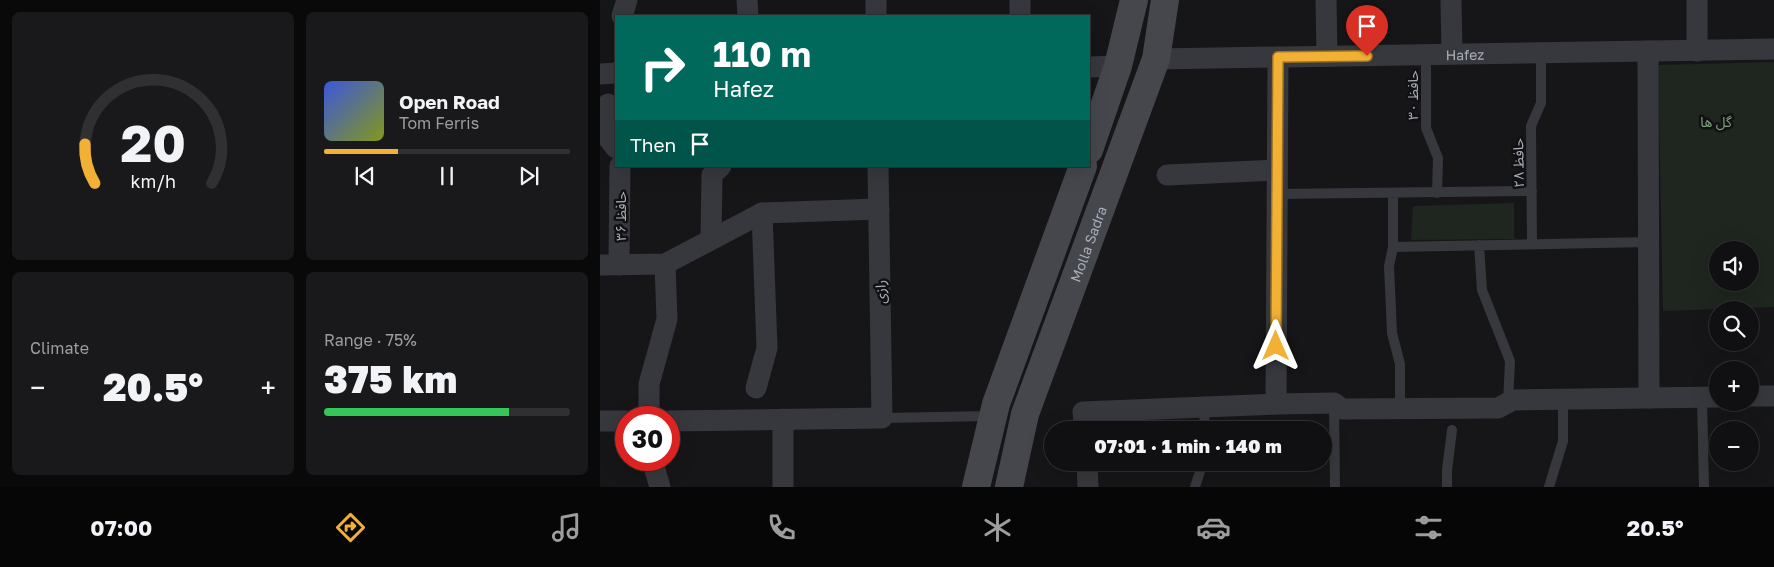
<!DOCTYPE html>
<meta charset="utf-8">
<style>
body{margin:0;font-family:"Golos Text","Noto Sans Arabic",sans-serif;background:#19191b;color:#f1f3f6;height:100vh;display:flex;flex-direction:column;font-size:19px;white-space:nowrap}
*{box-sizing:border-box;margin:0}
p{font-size:16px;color:#9c9d9f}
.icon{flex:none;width:28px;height:28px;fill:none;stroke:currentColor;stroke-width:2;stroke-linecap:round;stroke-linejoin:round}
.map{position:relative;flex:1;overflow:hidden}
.drawer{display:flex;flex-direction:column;gap:12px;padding:12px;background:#09090a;width:600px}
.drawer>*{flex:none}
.top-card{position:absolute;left:15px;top:15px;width:475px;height:152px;border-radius:0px;box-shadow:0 5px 20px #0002,0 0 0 1px #303032;background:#00695c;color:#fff;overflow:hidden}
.tools{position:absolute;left:1109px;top:241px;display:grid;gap:10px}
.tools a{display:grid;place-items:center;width:50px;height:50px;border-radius:50%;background:#101012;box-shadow:0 5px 20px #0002,0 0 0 1px #303032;font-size:25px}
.speed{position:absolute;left:15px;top:406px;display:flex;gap:10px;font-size:25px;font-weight:700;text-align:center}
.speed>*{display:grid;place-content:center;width:65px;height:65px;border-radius:50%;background:#101012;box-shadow:0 5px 20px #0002,0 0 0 1px #303032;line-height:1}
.speed .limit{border:8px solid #d22;background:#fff;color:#111}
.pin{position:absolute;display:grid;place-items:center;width:42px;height:42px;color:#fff;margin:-51px -21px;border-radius:50% 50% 50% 0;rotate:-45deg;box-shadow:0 0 5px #0007}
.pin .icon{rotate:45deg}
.me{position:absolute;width:55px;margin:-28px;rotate:0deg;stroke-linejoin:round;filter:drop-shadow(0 0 4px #0008)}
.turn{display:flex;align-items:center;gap:18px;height:105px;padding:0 15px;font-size:22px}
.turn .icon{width:65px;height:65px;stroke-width:2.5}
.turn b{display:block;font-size:35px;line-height:42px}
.then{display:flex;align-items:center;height:48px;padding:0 15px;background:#0003;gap:10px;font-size:19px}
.big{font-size:38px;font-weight:800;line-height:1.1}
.drawer .card{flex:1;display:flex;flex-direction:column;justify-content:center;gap:8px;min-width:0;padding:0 18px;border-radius:8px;background:#19191b}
.drawer .dial{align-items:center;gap:0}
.dial svg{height:130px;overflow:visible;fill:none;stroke:#303032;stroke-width:7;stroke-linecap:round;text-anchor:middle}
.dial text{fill:#f1f3f6;stroke:none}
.song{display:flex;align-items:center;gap:15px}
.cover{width:60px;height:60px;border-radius:8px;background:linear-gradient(135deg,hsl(230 70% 55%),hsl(70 70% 35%))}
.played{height:5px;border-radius:2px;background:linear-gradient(90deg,#f2b134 30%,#303032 30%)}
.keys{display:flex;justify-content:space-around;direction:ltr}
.heat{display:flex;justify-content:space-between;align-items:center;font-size:28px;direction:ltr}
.charge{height:8px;border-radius:4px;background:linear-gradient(90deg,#34c759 75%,#303032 0)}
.drawer .tiles{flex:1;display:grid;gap:12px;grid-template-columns:repeat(2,1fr)}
.trip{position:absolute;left:444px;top:421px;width:288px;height:50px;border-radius:25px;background:#101012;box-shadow:0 5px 20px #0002,0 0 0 1px #303032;font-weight:800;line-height:50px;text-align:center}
.menu{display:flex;height:80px;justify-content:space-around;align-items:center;background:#060607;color:#9c9d9f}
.menu .icon{width:35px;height:35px}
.menu .on{color:#f2b134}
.menu b{font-size:22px;color:#f1f3f6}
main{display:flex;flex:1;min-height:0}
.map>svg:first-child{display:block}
</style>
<main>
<section class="drawer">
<div class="tiles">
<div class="card dial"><svg viewBox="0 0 100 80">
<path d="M14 69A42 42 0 1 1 86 69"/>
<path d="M14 69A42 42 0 0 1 8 45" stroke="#f2b134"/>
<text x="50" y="56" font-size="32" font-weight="700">20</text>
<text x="50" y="72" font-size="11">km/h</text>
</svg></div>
<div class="card">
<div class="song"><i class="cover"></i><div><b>Open Road</b><p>Tom Ferris</p></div></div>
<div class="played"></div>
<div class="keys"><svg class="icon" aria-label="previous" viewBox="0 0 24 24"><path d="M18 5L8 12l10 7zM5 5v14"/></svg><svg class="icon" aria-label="pause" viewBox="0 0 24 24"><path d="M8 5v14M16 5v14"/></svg><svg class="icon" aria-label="next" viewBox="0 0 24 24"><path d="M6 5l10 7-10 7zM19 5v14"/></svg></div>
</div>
<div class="card"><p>Climate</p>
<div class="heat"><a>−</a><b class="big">20.5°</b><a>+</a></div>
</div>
<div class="card"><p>Range · 75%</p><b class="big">375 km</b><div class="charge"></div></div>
</div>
</section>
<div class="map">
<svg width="1174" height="487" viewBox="0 0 1174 487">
<rect width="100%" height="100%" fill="#161618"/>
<path fill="#1e261f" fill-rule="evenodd" d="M1174,62V307L1063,311L1058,65ZM1118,250H1150V282H1118Z
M914,203V239L811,240L813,206Z"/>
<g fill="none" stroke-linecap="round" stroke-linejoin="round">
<path stroke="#37383d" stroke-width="10" d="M826,55V128L838,158L837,193
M793,193V247L789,266L792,333L800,364V409
M676,194L932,191
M932,244L931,126L941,103V53
M879,245L882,290L910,361L908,403
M793,247L1048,242
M1102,397L1104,487
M734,404L735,487
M282,418L391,416
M604,430L605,407
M595,487L603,462
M847,487V470L852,430
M949,487L963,441V400"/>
<g stroke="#37383d" stroke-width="21">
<path d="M147,0L148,16"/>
<path d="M276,0V16"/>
<path d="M420,0V16"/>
<path d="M726,0L727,56"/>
<path d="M851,0L852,54"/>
<path d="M1097,0V51"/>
<path d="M22,16L27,0"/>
<path d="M1048,51L1049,398"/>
<path id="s1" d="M556,59L1174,49"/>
<path d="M489,67L518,66"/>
<path d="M0,74L16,73"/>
<path d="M8,104L6,135L16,148"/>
<path d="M567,175L676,170"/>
<path d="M111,239L112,175L121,166"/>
<path d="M0,265L65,264L162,213L279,209"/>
<path d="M19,265L20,166"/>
<path d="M156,388L167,348L162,213"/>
<path d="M1150,396H1174"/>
<path d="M676,404L678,57"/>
<path d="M49,418V384L67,319L65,264"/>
<path d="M183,419V487"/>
<path d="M0,421H26"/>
<path d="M69,421L282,418L278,166"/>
<path d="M485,430L483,412L676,404L734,403L742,409L898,408L913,400L1118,397"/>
<path d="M52,460L60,487"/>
<path d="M487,462L488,487"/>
</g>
<g stroke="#45474d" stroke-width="28">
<path d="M489,150L518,66L534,0"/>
<path d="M376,487L396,404L483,166"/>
<path id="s2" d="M409,487L425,414L556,59L565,0"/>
</g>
</g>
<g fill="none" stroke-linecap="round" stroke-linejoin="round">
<defs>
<path id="route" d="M676,346L678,57L767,56"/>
</defs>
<use href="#route" stroke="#9d7322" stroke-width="12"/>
<use href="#route" stroke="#f2b134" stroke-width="9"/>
</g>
<g text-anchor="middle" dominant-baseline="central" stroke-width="5" stroke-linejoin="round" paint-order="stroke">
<g font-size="14" fill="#a8adb8" stroke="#111113">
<text stroke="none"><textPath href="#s1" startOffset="309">Hafez</textPath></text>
<text transform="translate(812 95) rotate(-90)">حافظ ۳۰</text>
<text transform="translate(918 163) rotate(-91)">حافظ ۲۸</text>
<text transform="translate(20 216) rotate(-90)">حافظ ۳۶</text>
<text stroke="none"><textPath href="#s2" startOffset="256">Molla Sadra</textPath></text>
<text transform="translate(280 292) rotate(-91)">رازی</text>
</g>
<g font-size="14" fill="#7fa381" stroke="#111113">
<text x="1116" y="121">گل ها</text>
</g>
</g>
</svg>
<div class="tools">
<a><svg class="icon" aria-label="sound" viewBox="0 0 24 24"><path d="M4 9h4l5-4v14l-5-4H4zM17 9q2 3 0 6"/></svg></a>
<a><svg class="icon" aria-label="search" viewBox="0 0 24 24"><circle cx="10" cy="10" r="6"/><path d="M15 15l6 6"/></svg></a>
<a>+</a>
<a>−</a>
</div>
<div class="speed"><div class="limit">30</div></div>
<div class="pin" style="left:767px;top:56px;background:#d93025"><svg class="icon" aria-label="arrive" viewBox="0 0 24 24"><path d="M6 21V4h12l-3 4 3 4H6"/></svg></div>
<svg class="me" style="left:676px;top:346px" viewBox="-20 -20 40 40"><path d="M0-17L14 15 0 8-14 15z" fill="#f2b134" stroke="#fff" stroke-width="4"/></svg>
<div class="trip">07:01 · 1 min · 140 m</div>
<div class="top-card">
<div class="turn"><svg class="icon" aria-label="right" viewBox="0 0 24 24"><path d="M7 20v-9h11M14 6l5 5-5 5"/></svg><div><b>110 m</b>Hafez</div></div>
<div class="then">Then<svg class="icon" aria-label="arrive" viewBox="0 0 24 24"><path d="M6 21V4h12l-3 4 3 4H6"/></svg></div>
</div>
</div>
</main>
<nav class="menu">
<b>07:00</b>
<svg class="icon on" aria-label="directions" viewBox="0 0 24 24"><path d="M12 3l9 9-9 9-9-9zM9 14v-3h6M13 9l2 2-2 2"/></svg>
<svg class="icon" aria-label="music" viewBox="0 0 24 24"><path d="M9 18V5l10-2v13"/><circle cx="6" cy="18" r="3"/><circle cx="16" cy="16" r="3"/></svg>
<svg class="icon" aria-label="phone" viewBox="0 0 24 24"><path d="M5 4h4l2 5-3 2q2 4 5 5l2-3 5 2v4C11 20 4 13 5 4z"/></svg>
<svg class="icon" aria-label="climate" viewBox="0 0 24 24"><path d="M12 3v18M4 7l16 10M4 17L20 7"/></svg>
<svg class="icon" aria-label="car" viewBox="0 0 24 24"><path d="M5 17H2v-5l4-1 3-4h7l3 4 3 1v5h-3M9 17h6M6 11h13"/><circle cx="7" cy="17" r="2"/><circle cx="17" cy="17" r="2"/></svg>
<svg class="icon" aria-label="filters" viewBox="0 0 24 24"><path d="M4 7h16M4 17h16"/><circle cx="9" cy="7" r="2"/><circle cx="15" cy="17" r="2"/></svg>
<b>20.5°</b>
</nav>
